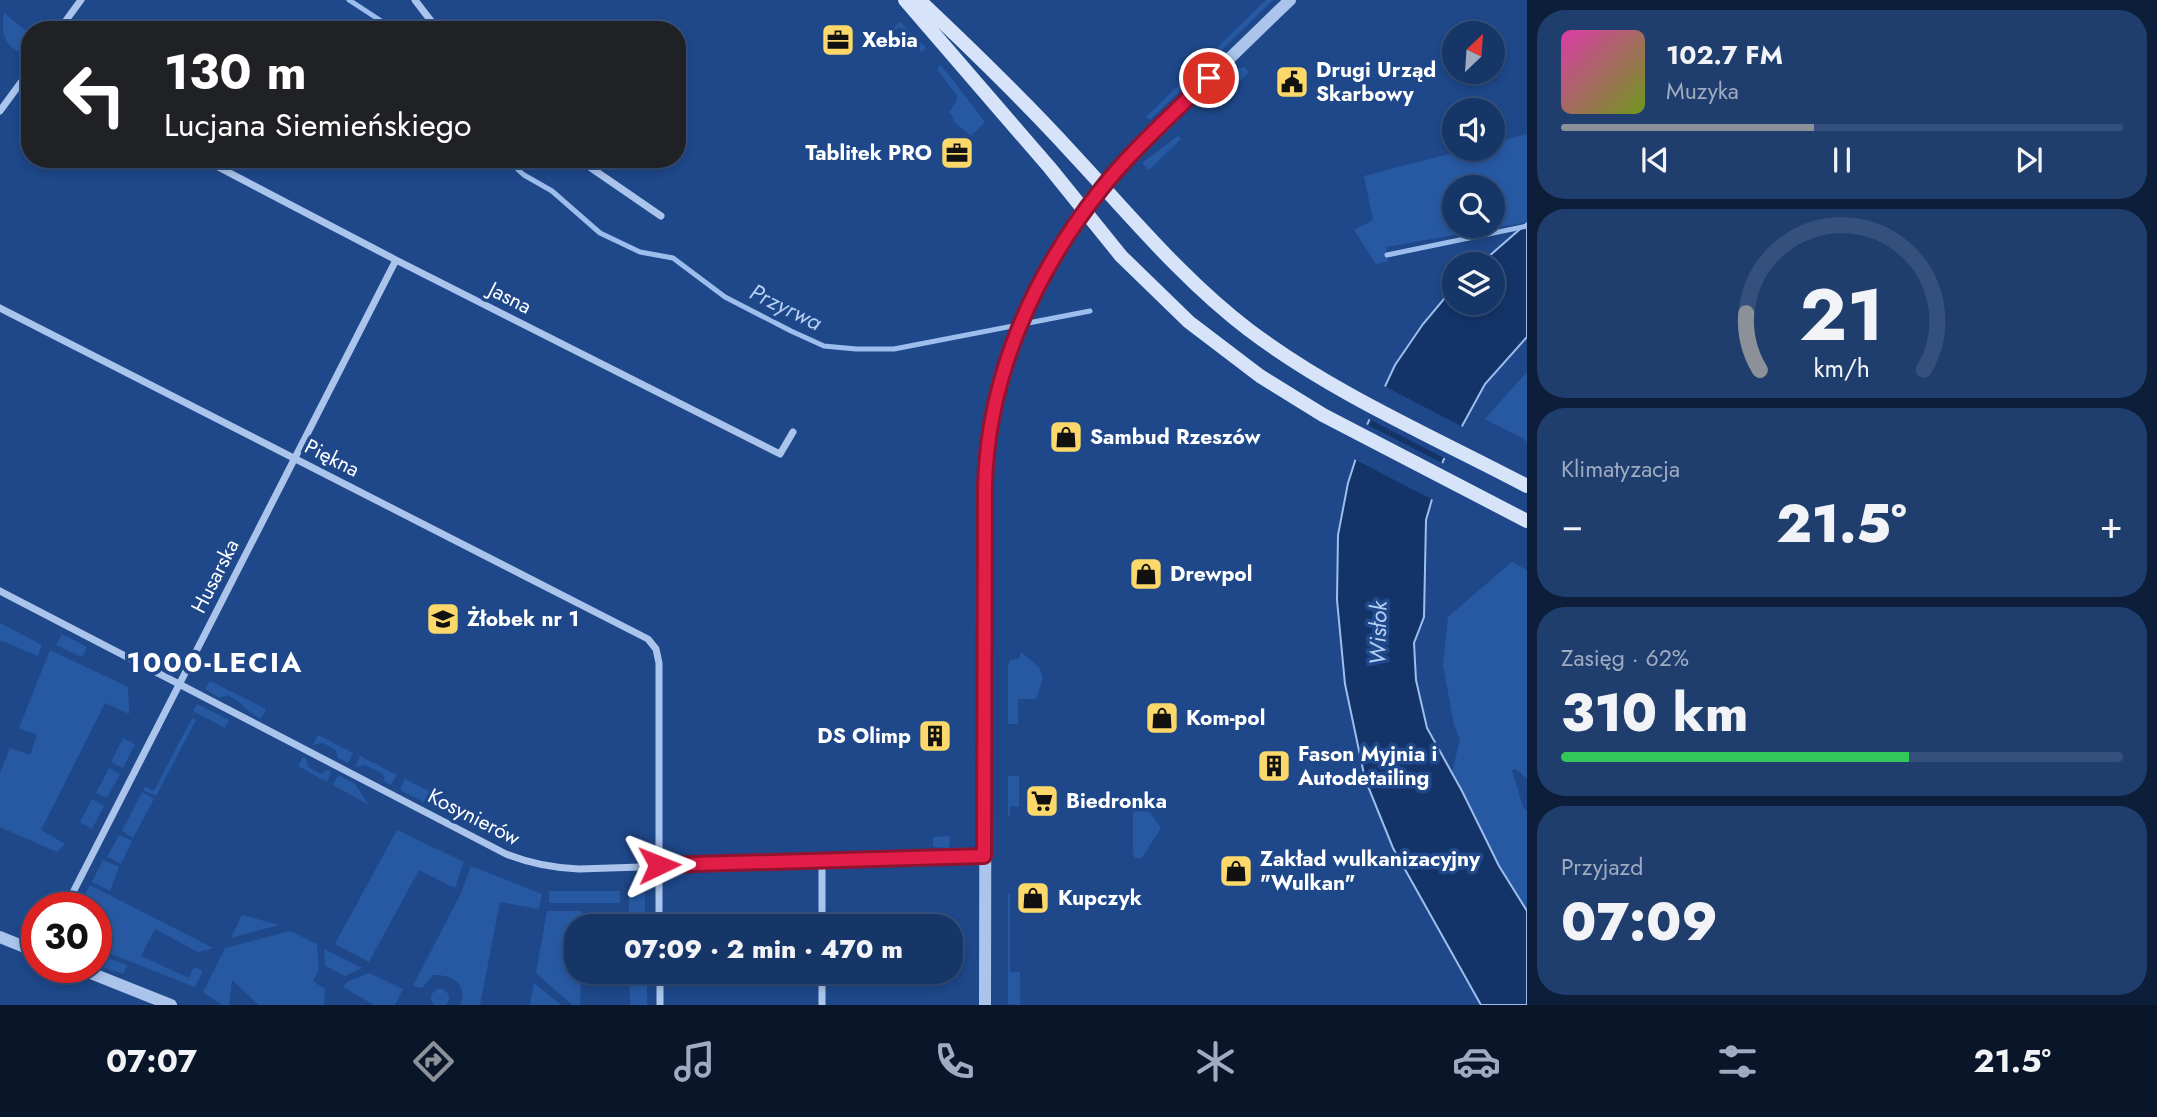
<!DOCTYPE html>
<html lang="pl">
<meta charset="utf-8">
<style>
body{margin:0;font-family:Jost,sans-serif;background:#1f3e6e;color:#f1f3f6;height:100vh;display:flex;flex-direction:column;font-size:26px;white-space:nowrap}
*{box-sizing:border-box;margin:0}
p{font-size:23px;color:#9eabc0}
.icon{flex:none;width:38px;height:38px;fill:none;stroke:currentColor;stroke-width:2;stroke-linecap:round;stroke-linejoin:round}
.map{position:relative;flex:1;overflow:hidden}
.side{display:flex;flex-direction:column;gap:10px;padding:10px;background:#0c1e39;width:630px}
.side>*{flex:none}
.top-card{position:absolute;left:21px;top:21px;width:665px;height:147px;border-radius:28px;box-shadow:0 4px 10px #0003,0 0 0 2px #35507c;background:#202124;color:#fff;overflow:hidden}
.needle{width:46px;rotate:25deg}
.tools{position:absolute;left:1442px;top:21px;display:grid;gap:14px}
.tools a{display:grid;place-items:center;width:63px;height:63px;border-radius:50%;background:#163668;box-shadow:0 4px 10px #0003,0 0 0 2px #35507c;font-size:35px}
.speed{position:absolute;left:21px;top:892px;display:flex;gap:14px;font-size:35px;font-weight:700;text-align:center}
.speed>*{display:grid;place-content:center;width:91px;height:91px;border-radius:50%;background:#163668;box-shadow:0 4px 10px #0003,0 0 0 2px #35507c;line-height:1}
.speed .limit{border:10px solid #d22;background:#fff;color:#111}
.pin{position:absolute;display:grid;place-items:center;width:60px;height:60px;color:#fff;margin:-30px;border:4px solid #fff;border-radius:50%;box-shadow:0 2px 7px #0007}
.me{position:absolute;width:77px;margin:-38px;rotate:88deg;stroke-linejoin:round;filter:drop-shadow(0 0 5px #0008)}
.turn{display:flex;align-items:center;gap:24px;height:147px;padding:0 28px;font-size:32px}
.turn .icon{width:91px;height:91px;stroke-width:2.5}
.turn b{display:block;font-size:49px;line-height:60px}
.big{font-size:52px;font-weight:800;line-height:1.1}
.side .card{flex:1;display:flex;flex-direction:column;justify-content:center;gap:10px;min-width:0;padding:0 24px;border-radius:28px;background:#1f3e6e}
.side .dial{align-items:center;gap:0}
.dial svg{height:182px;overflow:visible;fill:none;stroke:#35507c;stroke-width:7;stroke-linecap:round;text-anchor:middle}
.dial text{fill:#f1f3f6;stroke:none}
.song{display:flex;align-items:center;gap:21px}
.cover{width:84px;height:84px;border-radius:10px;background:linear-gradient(135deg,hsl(320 70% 55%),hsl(80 70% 35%))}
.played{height:7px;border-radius:4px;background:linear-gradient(90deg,#8c9099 45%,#35507c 45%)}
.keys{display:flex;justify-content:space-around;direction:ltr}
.heat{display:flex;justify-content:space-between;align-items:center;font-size:38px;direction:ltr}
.charge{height:10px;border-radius:5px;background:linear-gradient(90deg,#34c759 62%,#35507c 0)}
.trip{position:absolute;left:564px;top:914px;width:399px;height:70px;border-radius:28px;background:#163668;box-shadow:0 4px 10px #0003,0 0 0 2px #35507c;font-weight:800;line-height:70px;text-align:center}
.tabs{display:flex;height:112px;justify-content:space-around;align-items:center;background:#09162a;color:#9eabc0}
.tabs .icon{width:49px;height:49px}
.tabs .selected{color:#8c9099}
.tabs b{font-size:32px;color:#f1f3f6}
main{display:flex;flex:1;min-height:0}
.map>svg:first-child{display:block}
</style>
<main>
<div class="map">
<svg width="1527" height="1005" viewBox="0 0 1527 1005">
<rect width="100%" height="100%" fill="#1e488a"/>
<path fill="#2759a3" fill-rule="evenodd" d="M1266,0H1273L1150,120L1146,117Z
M4,13L30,34V49L27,52C6,54 0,30 4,13Z
M900,22L926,48L922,52L903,35L904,32L899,27L881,45L879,43Z
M941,65L985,122L971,136L952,120L954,118L949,112L956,102L957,96L937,69Z
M1244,67L1249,72L1231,90L1227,81L1237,68Z
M1527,134V222L1386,247L1388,261L1376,264L1354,230L1373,220L1364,176L1468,149H1493V143ZM1454,187H1493V226H1454Z
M1178,136L1181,139L1149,170L1142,163Z
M1527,372V443L1524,439L1485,419Z
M1512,562L1527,570V779L1516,769L1512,770L1523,807L1527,811V911L1499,866L1452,773L1460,739L1454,726L1443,664L1448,617Z
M0,623L42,645L38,656L0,640Z
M62,634L87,647L82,657L56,645Z
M50,650L128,687L129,714L105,703L41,830L65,844L57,852L0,827V773L10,748L30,755L37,735L19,728Z
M1021,652L1039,667L1043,678L1036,699H1018V724H1008V665L1010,660L1019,659Z
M210,681L266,709L261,719C247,712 242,702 228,695L219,698L205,689Z
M197,704L229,720L225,728L193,711Z
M192,718L196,720L156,796L143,790L145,787L154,791Z
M318,735L353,753L348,763L338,758L336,750L323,743L313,745Z
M123,738L135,744L123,768L111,762Z
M360,756L397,775L391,785L385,782L383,774L365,765L355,767Z
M303,757L306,759L308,767L321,774L328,770L331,772L327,782L298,766Z
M109,768L120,774L107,798L96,793Z
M338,775L355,784L369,805L333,785Z
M1008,776H1019V807L1010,806V816L1008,815Z
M405,779L447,800L441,811L400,790Z
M142,792L154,799L133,838L122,831Z
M92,799L104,806L92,829L80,822Z
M1137,801L1143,803L1161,828L1141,859L1134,857L1133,850V806Z
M397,830L464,862L455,888L419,870L369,962L335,944Z
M119,835L132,841L121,864L107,857Z
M950,836L949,848L933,847V837Z
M103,860L119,867L110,891L92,882Z
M471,866L542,894L539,909L500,902L480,1005H460C469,985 452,974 433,975L422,988L413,986L461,893Z
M90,885L213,948L198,952L155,929L141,956L189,978L194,967L203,971L195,987L96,948V908H78Z
M549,891H620V903H549Z
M629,893H645V923H629Z
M1008,894H1010V972H1020V1005L1008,1004Z
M547,911H582V926H576V971H581L580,1005H572L536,973Z
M242,915L279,925L231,938Z
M290,931L317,944L319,969L313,981L325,989L324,1005H259L232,980L229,1005H222L203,992L225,948Z
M324,949L362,968L345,976L325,966Z
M96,954L127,965L123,974L96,965Z
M629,971H647V1005H630Z
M369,973L403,989L395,1005H374L343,987L347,982Z
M534,983L561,1005H530Z
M431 998a9 9 0 1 1 18 0a9 9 0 1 1-18 0Z"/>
<path fill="#143469" stroke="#9dbeed" stroke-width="2" d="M1527,223V337L1485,384L1443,461L1426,520L1424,617L1414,643L1416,680L1427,728L1462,791L1499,866L1527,911V1005H1481L1393,848L1365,779L1345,684L1337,600L1338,535L1348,483L1366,427L1395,365L1423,324L1454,287V303H1493V264H1480Z"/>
<path fill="#1e488a" d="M1382,385L1465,428L1448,460L1367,418Z
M1364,423L1446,465L1435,501L1352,458Z"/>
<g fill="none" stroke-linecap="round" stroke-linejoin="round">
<path stroke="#9dbeed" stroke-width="5" d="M349,0L395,30
M506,159L524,175L552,191L600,233L640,252L673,258L725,297L791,331L824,346L856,349H894L1090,311
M1387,255L1527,226"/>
<path stroke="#aac4ec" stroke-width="7" d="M415,0L438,30
M59,30L81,0
M215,30L217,27
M0,111L30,70
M203,159L396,260L780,454L793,432
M578,159L661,216
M0,308L648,639L656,649L659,663V926
M0,591L506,854C531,864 553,868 579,869L984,856
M822,861V926
M65,908L396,260
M660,971V1005
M822,971V1005"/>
<path stroke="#aac4ec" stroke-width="12" d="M0,937L37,952
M78,968L171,1005
M985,1005L986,463C998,361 1038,267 1102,188C1119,167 1139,149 1157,130C1201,86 1245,43 1290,0"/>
<path stroke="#d6e3f9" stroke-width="14" d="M905,0L1050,168L1121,256L1189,322L1260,376L1323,415L1527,521
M919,0C972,50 1024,100 1073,154C1129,214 1183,280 1249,330C1334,394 1434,437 1527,486"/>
</g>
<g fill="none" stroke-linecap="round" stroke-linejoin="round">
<defs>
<path id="route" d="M659,865L984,856L985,485C988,376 1034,273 1102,188C1131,151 1175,112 1209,78"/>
</defs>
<use href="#route" stroke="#92132f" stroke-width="18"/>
<use href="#route" stroke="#e11d48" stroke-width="12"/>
</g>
<defs>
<symbol id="office-square" viewBox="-11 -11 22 22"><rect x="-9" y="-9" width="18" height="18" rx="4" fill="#fbd869" stroke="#1e488a"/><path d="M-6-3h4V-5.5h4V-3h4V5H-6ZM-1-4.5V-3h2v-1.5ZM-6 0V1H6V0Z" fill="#111"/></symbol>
<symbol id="civic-square" viewBox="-11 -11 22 22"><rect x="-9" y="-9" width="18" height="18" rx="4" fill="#fbd869" stroke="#1e488a"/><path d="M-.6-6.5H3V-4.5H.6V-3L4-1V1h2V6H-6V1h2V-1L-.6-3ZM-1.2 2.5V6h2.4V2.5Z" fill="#111"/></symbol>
<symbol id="shop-square" viewBox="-11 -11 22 22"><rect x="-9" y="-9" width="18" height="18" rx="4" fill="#fbd869" stroke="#1e488a"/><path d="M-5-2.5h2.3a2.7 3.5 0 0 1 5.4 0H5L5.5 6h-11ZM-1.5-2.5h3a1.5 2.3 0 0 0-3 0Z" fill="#111"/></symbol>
<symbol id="school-square" viewBox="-11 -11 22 22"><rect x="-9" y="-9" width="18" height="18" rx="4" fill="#fbd869" stroke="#1e488a"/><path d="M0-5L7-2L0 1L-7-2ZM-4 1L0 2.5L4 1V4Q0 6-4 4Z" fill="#111"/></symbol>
<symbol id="building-square" viewBox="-11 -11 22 22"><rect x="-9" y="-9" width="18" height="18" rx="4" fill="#fbd869" stroke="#1e488a"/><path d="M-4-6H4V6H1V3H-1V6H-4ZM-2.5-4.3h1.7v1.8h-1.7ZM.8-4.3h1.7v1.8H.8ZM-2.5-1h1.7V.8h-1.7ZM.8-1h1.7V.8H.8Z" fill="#111"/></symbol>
<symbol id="supermarket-square" viewBox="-11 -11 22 22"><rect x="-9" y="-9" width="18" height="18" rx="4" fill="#fbd869" stroke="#1e488a"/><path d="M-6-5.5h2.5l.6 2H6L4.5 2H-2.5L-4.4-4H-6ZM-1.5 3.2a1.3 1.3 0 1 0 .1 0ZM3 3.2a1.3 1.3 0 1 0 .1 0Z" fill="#111"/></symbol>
</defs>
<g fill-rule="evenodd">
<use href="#office-square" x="819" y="21" width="38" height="38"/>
<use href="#civic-square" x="1273" y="63" width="38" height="38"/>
<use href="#office-square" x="938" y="134" width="38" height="38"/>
<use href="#shop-square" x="1047" y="418" width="38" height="38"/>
<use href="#shop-square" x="1127" y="555" width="38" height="38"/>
<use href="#school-square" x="424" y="600" width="38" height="38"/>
<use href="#shop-square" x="1143" y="699" width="38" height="38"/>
<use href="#building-square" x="916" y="717" width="38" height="38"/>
<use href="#building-square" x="1255" y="747" width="38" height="38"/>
<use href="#supermarket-square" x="1023" y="782" width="38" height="38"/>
<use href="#shop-square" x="1217" y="852" width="38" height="38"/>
<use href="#shop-square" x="1014" y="879" width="38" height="38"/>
</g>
<g text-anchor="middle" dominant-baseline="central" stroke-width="7" stroke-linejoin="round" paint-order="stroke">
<g font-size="21" font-weight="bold" fill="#fff" stroke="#1e488a" text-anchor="start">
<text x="862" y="40">Xebia</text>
<text x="1316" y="70">Drugi Urząd<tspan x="1316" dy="24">Skarbowy</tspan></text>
<text x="932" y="153" text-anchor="end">Tablitek PRO</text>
<text x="1090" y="437">Sambud Rzeszów</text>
<text x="1170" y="574">Drewpol</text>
<text x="467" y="619">Żłobek nr 1</text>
<text x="1186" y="718">Kom-pol</text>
<text x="911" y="736" text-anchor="end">DS Olimp</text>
<text x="1298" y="754">Fason Myjnia i<tspan x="1298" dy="24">Autodetailing</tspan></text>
<text x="1066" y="801">Biedronka</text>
<text x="1260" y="859">Zakład wulkanizacyjny<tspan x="1260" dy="24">"Wulkan"</tspan></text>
<text x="1058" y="898">Kupczyk</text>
</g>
<g font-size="21" fill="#fff" stroke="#1e488a">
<text transform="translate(510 298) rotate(27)">Jasna</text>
<text transform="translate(332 458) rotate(27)">Piękna</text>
<text transform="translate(215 576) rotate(-63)">Husarska</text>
<text transform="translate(474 817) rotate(27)">Kosynierów</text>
</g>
<g font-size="23" font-style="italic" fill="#b5cef3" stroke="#1e488a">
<text transform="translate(786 307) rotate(26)">Przyrwa</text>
<text transform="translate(1378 633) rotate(-89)">Wisłok</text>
</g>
<g font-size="28" font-weight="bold" letter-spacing="2" fill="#fff" stroke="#1e488a">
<text x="215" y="662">1000-LECIA</text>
</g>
</g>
</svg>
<div class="tools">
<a><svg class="needle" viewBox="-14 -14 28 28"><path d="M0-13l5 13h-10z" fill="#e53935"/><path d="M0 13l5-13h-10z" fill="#9eabc0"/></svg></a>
<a><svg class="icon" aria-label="sound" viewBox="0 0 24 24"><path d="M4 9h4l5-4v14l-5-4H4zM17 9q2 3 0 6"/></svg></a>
<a><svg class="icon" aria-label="search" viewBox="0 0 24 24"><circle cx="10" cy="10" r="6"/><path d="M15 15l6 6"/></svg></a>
<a><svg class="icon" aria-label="layers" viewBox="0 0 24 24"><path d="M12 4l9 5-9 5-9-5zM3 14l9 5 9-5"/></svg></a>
</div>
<div class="speed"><div class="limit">30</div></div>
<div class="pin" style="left:1209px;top:78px;background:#d93025"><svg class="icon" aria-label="arrive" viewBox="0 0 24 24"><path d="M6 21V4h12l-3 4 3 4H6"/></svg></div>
<svg class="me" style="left:659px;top:865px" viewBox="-20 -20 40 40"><path d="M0-17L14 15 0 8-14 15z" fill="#e11d48" stroke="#fff" stroke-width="4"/></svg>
<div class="trip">07:09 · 2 min · 470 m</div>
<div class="top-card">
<div class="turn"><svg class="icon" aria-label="left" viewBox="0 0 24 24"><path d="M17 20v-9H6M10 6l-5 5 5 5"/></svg><div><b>130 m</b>Lucjana Siemieńskiego</div></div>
</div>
</div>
<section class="side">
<div class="card">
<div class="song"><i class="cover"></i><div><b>102.7 FM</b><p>Muzyka</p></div></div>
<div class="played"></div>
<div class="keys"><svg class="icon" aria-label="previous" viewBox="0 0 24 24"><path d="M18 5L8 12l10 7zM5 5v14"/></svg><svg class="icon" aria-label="pause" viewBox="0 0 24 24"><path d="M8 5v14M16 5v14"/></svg><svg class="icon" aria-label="next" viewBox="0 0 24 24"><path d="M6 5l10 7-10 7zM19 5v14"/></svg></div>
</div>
<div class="card dial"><svg viewBox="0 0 100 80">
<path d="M14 69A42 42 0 1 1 86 69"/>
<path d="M14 69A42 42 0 0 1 8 44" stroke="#8c9099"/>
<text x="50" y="56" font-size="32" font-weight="700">21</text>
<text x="50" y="72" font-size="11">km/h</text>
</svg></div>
<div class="card"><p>Klimatyzacja</p>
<div class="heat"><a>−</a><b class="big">21.5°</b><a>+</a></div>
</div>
<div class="card"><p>Zasięg · 62%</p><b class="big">310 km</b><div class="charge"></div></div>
<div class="card"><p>Przyjazd</p><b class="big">07:09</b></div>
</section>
</main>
<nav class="tabs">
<b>07:07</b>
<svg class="icon selected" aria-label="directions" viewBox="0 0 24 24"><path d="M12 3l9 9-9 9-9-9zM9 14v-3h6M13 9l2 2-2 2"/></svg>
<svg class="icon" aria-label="music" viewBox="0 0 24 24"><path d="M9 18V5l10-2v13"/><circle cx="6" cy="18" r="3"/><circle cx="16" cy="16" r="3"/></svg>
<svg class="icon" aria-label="phone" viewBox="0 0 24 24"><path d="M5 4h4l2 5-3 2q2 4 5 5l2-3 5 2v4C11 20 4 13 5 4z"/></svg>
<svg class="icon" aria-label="climate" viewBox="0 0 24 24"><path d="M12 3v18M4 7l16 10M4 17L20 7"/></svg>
<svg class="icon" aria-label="car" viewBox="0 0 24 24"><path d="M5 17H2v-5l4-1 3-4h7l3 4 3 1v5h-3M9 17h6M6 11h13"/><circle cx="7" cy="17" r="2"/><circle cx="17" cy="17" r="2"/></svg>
<svg class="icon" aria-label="filters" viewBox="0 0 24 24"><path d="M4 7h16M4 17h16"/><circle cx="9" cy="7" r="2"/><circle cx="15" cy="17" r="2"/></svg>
<b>21.5°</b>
</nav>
